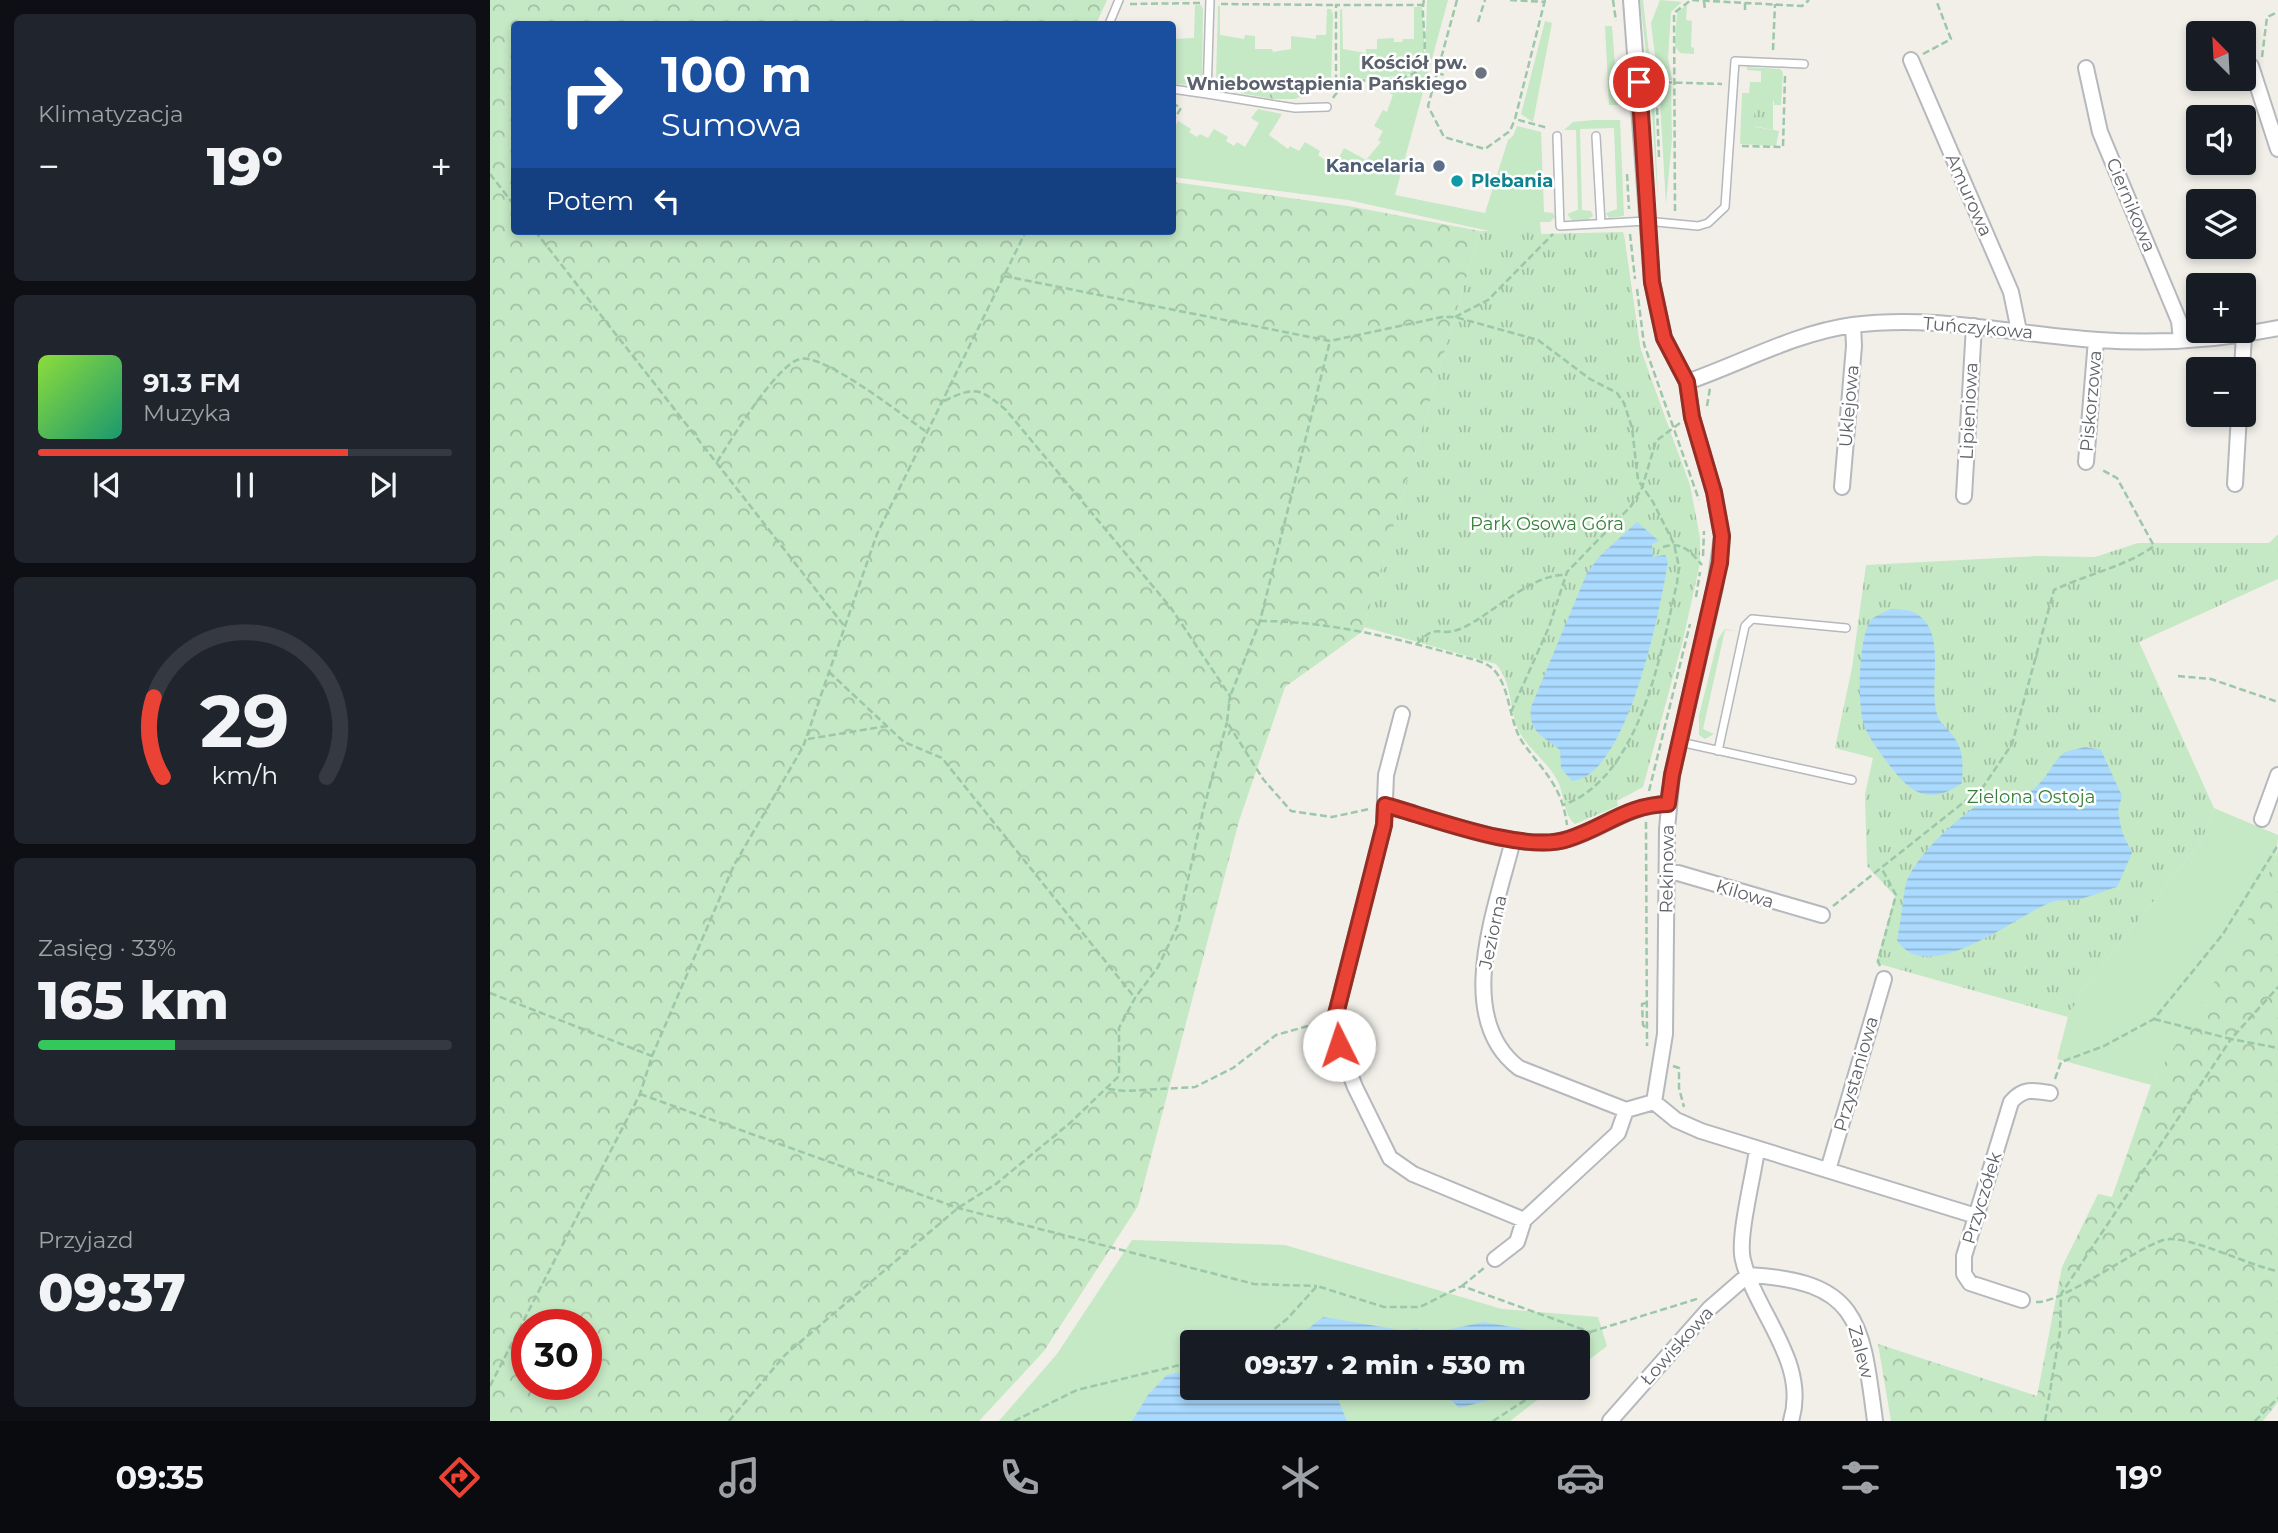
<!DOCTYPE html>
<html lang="pl">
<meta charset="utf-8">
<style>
body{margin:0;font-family:Montserrat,sans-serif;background:#20242c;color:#f1f3f6;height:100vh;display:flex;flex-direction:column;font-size:26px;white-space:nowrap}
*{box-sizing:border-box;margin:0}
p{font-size:23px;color:#9ea1a6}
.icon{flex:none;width:38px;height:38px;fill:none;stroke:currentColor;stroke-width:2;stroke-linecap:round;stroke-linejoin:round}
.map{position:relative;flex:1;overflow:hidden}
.side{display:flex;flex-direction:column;gap:14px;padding:14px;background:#0d0f14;width:490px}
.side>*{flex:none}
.guide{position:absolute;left:21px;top:21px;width:665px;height:214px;border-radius:7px;box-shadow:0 4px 10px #0003;background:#1a4fa0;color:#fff;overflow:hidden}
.needle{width:46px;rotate:336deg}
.buttons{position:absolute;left:1696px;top:21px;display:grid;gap:14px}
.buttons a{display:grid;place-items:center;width:70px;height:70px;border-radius:7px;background:#171b24;box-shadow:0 4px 10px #0003;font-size:35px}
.speed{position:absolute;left:21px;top:1309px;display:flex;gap:14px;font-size:35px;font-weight:700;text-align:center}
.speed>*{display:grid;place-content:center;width:91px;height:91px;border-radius:50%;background:#171b24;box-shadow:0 4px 10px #0003;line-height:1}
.speed .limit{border:10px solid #d22;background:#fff;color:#111}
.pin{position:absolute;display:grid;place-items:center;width:60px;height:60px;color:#fff;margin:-30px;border:4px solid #fff;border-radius:50%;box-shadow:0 2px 7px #0007}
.me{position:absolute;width:77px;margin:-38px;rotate:356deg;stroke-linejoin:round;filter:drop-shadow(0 0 5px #0008)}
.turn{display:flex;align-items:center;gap:24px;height:147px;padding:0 35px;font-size:32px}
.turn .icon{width:91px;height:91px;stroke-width:2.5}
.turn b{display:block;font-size:49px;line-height:60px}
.then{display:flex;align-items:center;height:66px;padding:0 35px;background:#0003;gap:14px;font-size:26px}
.big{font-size:52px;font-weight:800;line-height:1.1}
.side .card{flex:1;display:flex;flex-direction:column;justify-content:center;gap:10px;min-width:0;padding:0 24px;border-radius:10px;background:#20242c}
.side .dial{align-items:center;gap:0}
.dial svg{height:182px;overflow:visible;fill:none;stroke:#363941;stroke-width:7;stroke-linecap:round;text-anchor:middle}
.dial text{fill:#f1f3f6;stroke:none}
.song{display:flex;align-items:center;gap:21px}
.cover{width:84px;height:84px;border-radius:10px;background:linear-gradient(135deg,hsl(90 70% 55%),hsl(160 70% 35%))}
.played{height:7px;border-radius:4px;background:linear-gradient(90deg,#ea4335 75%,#363941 75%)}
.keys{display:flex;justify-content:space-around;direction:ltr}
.heat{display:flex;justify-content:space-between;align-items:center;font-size:38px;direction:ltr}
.charge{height:10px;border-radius:5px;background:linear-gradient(90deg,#34c759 33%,#363941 0)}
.trip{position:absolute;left:690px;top:1330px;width:410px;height:70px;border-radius:7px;background:#171b24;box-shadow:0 4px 10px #0003;font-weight:800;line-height:70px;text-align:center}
.tab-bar{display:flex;height:112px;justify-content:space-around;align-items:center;background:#090b0e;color:#9ea1a6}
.tab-bar .icon{width:49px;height:49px}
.tab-bar .on{color:#ea4335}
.tab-bar b{font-size:32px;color:#f1f3f6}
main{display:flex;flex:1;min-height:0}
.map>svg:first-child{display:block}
</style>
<main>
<section class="side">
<div class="card"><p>Klimatyzacja</p>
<div class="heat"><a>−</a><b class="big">19°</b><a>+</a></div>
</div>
<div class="card">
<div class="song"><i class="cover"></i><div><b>91.3 FM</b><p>Muzyka</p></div></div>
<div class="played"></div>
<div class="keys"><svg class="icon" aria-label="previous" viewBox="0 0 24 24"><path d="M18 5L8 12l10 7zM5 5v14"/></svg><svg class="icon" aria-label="pause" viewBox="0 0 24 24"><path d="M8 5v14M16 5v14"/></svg><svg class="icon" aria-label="next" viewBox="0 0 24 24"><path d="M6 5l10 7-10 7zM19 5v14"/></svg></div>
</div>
<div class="card dial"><svg viewBox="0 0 100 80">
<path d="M14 69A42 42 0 1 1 86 69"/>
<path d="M14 69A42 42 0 0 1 10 34" stroke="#ea4335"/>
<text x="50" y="56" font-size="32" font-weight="700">29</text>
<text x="50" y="72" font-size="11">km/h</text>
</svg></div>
<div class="card"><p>Zasięg · 33%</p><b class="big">165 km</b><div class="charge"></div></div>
<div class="card"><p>Przyjazd</p><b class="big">09:37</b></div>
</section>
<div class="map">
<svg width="1788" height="1421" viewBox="0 0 1788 1421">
<defs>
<pattern id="forest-crowns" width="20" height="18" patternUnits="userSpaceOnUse" patternTransform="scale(1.75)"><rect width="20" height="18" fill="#c5e8c5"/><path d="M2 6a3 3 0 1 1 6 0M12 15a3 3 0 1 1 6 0" fill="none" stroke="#a3c0a4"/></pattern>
<pattern id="park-tufts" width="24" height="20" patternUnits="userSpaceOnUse" patternTransform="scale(1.75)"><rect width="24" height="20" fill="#c5e8c5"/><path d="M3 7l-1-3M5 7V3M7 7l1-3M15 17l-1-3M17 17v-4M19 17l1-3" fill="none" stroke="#a3c0a4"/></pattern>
<pattern id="water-rules" width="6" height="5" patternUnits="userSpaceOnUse" patternTransform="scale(1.75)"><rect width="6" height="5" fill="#aadaff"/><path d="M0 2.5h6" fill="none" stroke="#8eb4d2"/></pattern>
</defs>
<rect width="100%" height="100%" fill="#f1efe8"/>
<path fill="#c5e8c5" d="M937,0H958L905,195L995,213L1018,140L1023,136L1027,126L1051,132L1054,212L1063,213L1065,217L1060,222H1050L1051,234H1134L1150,347L1178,426L990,231H999L858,200L683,177V131L688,121L701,129L699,132L707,137L710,134L718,138L724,129L738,137L736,141L744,146L747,142L755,147L769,123L761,118L768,109L792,114L779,135L798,149L800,146L809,151L815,142L830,151L828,155L835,160L838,156L847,161L854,148L876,160L891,142L888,140L893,131L884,126L893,110L897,112L903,95L879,81C901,77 922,84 935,62Z
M1150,0H1153L1164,97L1168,203L1161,97Z
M1170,0L1192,2L1181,12L1178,58L1182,80H1168L1161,23Z
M705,5H711L713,9L712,79L703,85L683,84V39L704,38Z
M1197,5L1196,20L1202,21L1201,47L1204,48V54L1190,53L1185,46L1187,12Z
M728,6H730V35L754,39L755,35L765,36V49H782L783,52L801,49V36L826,39V35H836L837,9H841L843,15L841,83L805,99H784L786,85L746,81L744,92L735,91L726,81Z
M924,7H932C932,23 937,46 932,62C924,87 876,68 858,86L850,80V10L852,9L853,49L876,53V49H887V39L904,38V42H912L913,39H924Z
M1055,21L1062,23L1043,122L1031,114Z
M1115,26H1122L1128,105H1119Z
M1257,67L1290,69L1293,72L1291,105H1284V101L1265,100V127L1289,131L1286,146L1250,144L1252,93H1259L1260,82H1271V71L1257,70Z
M1169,85H1181L1182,139L1176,204Z
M1104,120H1130L1134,216L1119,218L1116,213L1127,209L1124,128L1090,129L1092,210L1101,211L1103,216L1097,220H1082L1077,214L1088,210L1086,130H1074L1083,122Z
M1235,629L1247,631L1235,630L1213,729L1224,734L1215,739L1209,735V716L1228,639Z
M1724,808L1788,835C1788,896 1695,1030 1661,1085L1567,1059L1578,1017L1593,989L1711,842Z
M642,1240L795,1245L1012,1309L1108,1317L1117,1346L1087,1369V1342H702V1388H1063L1020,1421H509L567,1354Z"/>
<path fill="url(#forest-crowns)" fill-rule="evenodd" d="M0,0H617L606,24H24V231H682L683,182L858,206L990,231L873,631L795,687L749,821L648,1206L554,1351L489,1421H0ZM37,1325H96V1384H37Z
M1788,849V1402L1773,1421H1401L1388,1344L1547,1396L1572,1267L1608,1194L1622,1197L1661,1085L1733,968L1773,890Z"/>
<path fill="url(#park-tufts)" d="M749,78L782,82L786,85L784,99L744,92Z
M1272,94L1283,96V130L1264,126L1265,100Z
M990,231H1050L1051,234L1133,232L1151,352L1200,485L1210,538V563L1193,640L1153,787L1127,801L1128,806L1085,824C1075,817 1074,796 1069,784C1060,763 1039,751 1029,731C1019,711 1023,683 1006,664L874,627Z
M1788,534V579L1649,642L1724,808L1711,842L1593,989L1578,1017L1386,963L1405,896L1377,866L1375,794L1383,758L1345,748L1362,668L1376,565L1547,556L1605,557L1648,543H1779Z"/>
<path fill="url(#water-rules)" d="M1147,522L1169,541L1162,544L1163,557L1175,555L1178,561C1171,606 1138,776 1082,781L1071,768L1070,750C1052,735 1038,732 1041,707L1097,573L1109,557Z
M1401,609C1407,610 1417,609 1423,612C1461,630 1435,688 1449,719C1451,724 1457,728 1460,732C1474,748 1473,761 1472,783C1435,809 1417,789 1394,758C1387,748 1378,737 1374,725C1367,706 1368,634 1382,619C1387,615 1395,612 1401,609Z
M1595,747L1611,750L1632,796L1628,811L1632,832L1642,853L1627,887C1613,891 1600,897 1586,900C1577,901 1567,899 1559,903C1523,918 1437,988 1407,940C1411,922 1412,905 1415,888C1420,859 1469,817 1492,802C1507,793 1525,799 1539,792C1556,783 1562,761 1574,753C1580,750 1589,749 1595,747Z
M833,1317L916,1331L927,1328L932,1335L994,1322L1068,1335L1072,1342H801Z
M702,1370V1388H859L847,1397L857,1421H642L658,1395L677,1375Z
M945,1388H1023L1003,1399L969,1408L950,1388Z"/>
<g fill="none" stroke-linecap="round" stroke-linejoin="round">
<defs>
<path id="lane" d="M720,0L717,94L805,108L837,107
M619,24L629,0
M682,89L717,94
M1067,136L1070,226L1156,221L1208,226L1218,223L1235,207L1245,61L1314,64
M1106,136L1111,224
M1190,742L1362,780
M1228,751L1255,626L1262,619L1356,628"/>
<path id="street" d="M1141,0L1162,282L1174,338L1197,382L1202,417L1224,492L1232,536L1225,587L1182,775L1177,829L1175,1034L1164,1102
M1421,60L1521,292L1529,331
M1761,66L1788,149
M1596,68L1610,132L1689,321L1691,340
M1752,369L1754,335
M1197,382C1252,363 1305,333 1363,325C1445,314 1527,335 1608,340C1667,344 1730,340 1788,328
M1596,462L1606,340
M1745,484L1749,415
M1352,487L1364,346L1363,325
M1474,496L1484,326
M912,714L896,775L894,825L845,1018L849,1045L865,1087L900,1158L923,1174L1034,1220
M895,805C943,818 1033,854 1078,839C1116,828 1136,805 1179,804
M1772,819L1788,775
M1023,840C1007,906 962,1017 1029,1068L1136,1110
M1178,873H1188L1332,915
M1164,1102L1186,1120L1211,1131L1486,1216
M1267,1149C1264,1175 1247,1238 1253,1260C1266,1314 1319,1362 1301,1421
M1338,1170L1394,979
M1005,1259L1027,1242L1034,1220L1128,1133L1136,1110L1164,1102
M1258,1275C1370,1281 1372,1322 1385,1421
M1532,1300L1480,1283L1474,1274V1256L1521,1102C1533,1088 1543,1090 1560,1093
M1120,1421L1220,1308L1258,1275"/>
</defs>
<use href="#lane" stroke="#b5b8bc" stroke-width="10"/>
<use href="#street" stroke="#b5b8bc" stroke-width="18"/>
<path stroke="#9cc7a9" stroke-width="2.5" stroke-dasharray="7 3.5" stroke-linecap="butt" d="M967,0L938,106L954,137L995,149L1020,131L1025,119
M1020,0L1055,2
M1055,0L1025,119L1058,128
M1123,0L1126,21
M1214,1L1215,10
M1255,3V12
M640,4L710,3
M731,4L846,5
M988,22L995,0
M1283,50L1285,4
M1433,54L1461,39L1446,0
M1772,57L1777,17L1788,12
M947,73L954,75
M846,92V5H933
M843,98C862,68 898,88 924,73C944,62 929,19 934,0
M682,103L691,108L682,123
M1252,146L1293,147L1295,76
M1169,157L1166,82L1232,84
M0,174L24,205
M1137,174L1139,209
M1185,211L1184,13L1201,0L1312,6L1319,0
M45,231L355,627
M1140,234L1145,279
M514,276L840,341L952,317H965L1048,340L1100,379L1127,393L1134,403L1142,428L1148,480L1163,502L1184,544L1189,567L1187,583C1171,653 1150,778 1073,805
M1147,289L1154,344L1209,500
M965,317L998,300L1063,234
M454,401C485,386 490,388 516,410L681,608L740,696L737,722L773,779L801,811L842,817L879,809
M1217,406L1220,388
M227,462C241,440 287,364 310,359C334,353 415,417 438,433
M1173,547C1192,541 1200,551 1212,565
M1213,556L1214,531
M1206,597L1210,572
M770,621C836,621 901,637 963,654C976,658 994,660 1003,669C1021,687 1018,721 1033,743C1054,772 1072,786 1077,825
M927,644C948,621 948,638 970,629C1001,616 1040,574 1075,575
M339,672L414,742L452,758L645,998
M1688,676L1721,679L1788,702
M741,694L770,621L840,341
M1021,712L1059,627L1077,572L1141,506L1152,488L1166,441L1190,423
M318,739L397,726
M1159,791L1200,624
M1156,822L1157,1046
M1343,906L1493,787L1522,744L1564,590C1597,574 1635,567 1664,546L1627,478L1610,469
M1390,966L1388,961L1406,895L1392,869
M0,993L162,1056
M1664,1019L1741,1039L1788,987
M1155,1027L1153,1025L1152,1004L1156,1003
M1183,1066L1189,1068V1088L1194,1107
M1565,1079L1571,1062L1614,1046L1664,1019L1733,934L1788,845
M618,1089L636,1091L705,1087L743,1068L786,1035L832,1022
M150,1094L468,1208L764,1284L827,1286
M972,1286L994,1268
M1546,1302C1571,1304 1643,1250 1673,1240C1696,1233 1761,1267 1788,1271
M1100,1332L1210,1298
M768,1342L797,1319L827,1286L894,1307H930L972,1286L1100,1332L1087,1367
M0,1386L150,1094L162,1056L244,865L313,747L387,534L536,231
M239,1421L295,1355L468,1208L506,1184L580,1123L629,1076V1028L645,998L668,967L688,925L713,811L737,722
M524,1421L587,1390L702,1362
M1003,1421L1054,1388
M1555,1421L1570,1332L1571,1294L1741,1039L1788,1048
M1765,1421L1788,1398"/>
<use href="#lane" stroke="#fff" stroke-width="7"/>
<use href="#street" stroke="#fff" stroke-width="14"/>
</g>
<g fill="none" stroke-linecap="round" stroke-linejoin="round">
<defs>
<path id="route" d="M849,1045L845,1018L894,825L895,805C942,818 1035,854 1078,839C1116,827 1136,805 1178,804L1182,775L1230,563L1232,536L1224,492L1202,417L1197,382L1174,338L1162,282L1149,82"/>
</defs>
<use href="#route" stroke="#982c22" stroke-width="18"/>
<use href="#route" stroke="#ea4335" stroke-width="12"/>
</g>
<circle fill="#6b7280" stroke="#fff" stroke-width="2.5" cx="991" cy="73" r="7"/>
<circle fill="#5c6f8a" stroke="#fff" stroke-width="2.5" cx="949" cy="166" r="7"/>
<circle fill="#0f9aa8" stroke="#fff" stroke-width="2.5" cx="967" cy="181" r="7"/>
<g text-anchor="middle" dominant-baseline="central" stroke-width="5" stroke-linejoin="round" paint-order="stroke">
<g font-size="18" font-weight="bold" fill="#5b616d" stroke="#fff" text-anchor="end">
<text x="977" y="63">Kościół pw.<tspan x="977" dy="21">Wniebowstąpienia Pańskiego</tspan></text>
</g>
<g font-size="18" font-weight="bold" fill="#4e5e75" stroke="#fff" text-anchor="end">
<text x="935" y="166">Kancelaria</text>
</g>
<g font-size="18" font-weight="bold" fill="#0d838f" stroke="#fff" text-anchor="start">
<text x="981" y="181">Plebania</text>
</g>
<g font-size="18" fill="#5f6368" stroke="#fff">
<text transform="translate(1479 195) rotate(66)">Amurowa</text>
<text transform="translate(1641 205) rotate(67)">Ciernikowa</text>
<text transform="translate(1488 328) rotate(5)">Tuńczykowa</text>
<text transform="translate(1601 401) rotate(-85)">Piskorzowa</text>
<text transform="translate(1359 406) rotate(-85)">Uklejowa</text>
<text transform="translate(1479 411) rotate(-87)">Lipieniowa</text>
<text transform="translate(1177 869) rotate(-89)">Rekinowa</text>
<text transform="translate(1255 894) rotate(17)">Kilowa</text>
<text transform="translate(1003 932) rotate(-78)">Jeziorna</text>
<text transform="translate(1366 1074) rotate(-74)">Przystaniowa</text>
<text transform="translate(1492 1198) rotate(-73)">Przyczółek</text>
<text transform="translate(1187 1346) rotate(-48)">Łowiskowa</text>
<text transform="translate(1371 1352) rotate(75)">Zalew</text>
</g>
<g font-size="18" fill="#348238" stroke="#fff">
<text x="1057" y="524">Park Osowa Góra</text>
<text x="1541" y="797">Zielona Ostoja</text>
</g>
</g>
</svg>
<div class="buttons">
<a><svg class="needle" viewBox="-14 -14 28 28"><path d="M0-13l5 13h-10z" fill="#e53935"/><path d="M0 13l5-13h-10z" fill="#9ea1a6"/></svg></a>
<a><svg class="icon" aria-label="sound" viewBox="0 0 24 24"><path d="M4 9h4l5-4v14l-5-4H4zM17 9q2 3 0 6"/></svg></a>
<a><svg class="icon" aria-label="layers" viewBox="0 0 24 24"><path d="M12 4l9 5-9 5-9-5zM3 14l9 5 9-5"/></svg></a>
<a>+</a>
<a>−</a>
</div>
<div class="speed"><div class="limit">30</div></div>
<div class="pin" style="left:1149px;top:82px;background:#d93025"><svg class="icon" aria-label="arrive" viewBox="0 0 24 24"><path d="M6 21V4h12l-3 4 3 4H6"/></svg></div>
<svg class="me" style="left:849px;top:1045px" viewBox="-20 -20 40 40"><circle r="19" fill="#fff"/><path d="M0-13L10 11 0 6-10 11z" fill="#ea4335"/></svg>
<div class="trip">09:37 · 2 min · 530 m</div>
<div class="guide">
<div class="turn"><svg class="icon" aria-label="right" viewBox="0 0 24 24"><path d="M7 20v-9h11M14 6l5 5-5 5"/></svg><div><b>100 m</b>Sumowa</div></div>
<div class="then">Potem<svg class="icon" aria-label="left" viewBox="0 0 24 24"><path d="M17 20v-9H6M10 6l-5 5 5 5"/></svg></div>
</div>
</div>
</main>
<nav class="tab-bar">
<b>09:35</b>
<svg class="icon on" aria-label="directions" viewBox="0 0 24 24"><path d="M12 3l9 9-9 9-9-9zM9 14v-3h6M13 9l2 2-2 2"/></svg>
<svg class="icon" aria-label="music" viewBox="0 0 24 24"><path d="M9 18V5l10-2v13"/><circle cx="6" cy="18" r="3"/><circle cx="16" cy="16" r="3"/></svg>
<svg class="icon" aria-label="phone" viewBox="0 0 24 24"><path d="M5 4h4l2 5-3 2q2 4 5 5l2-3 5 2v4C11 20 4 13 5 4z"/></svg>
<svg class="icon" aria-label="climate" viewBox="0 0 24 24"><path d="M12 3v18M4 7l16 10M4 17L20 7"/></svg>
<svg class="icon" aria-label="car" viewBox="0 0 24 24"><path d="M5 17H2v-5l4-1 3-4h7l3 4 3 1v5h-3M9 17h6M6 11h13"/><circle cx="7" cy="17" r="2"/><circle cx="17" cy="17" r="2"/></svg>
<svg class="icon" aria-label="filters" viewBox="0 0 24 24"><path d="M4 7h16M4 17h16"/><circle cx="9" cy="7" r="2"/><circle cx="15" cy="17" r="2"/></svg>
<b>19°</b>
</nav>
